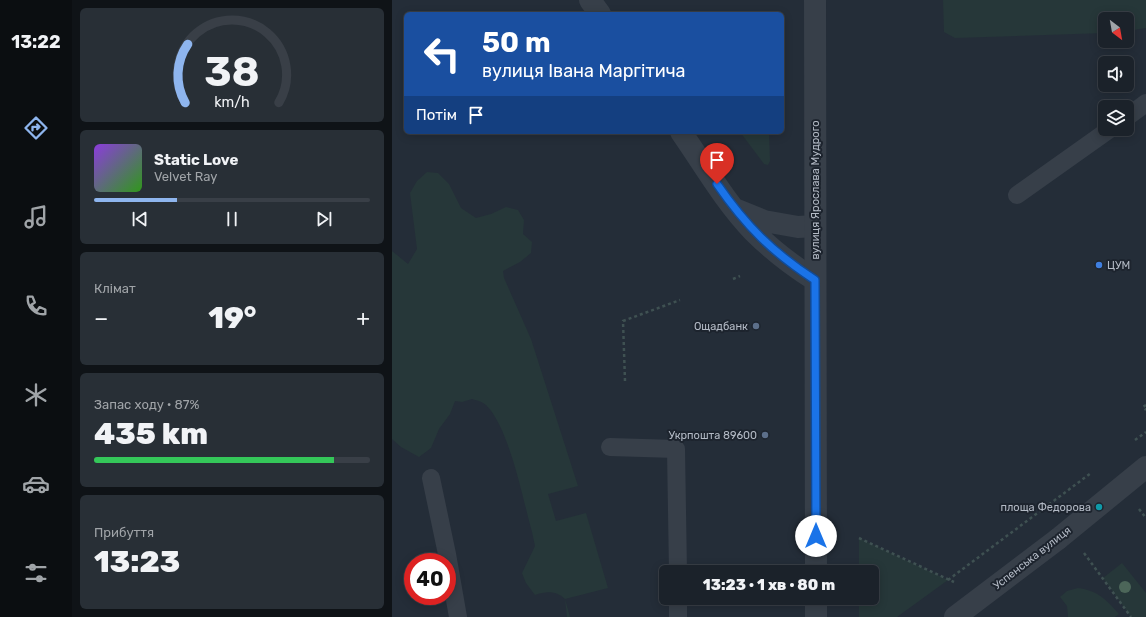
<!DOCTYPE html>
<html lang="uk">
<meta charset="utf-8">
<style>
body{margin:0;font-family:Rubik,sans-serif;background:#282f36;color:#f1f3f6;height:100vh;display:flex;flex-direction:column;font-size:15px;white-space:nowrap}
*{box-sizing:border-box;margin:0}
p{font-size:13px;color:#a0a4a8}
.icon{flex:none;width:22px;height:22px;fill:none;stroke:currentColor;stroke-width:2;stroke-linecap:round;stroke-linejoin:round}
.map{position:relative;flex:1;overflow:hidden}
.details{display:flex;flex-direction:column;gap:8px;padding:8px;background:#0f1317;width:320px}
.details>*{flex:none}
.banner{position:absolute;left:12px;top:12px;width:380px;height:122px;border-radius:6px;box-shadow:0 2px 10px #0003,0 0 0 1px #393f47;background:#1a4fa0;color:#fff;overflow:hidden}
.needle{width:26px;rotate:149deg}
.tools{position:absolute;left:706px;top:12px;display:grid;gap:8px}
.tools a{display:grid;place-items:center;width:36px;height:36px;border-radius:6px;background:#1b222a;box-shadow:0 2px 10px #0003,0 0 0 1px #393f47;font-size:20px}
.speed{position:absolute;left:12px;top:553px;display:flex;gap:8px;font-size:20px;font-weight:700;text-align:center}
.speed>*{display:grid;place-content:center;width:52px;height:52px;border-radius:50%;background:#1b222a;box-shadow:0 2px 10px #0003,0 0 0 1px #393f47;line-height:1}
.speed .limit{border:6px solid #d22;background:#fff;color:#111}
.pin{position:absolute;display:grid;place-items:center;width:34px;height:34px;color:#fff;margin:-41px -17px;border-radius:50% 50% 50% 0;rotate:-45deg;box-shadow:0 0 4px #0007}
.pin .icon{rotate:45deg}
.me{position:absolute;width:44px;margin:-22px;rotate:0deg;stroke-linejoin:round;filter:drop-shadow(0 0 3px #0008)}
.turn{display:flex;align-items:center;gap:14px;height:84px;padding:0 12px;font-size:18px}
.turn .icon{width:52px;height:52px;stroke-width:2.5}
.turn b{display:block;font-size:28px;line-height:34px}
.then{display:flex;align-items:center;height:38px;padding:0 12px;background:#0003;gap:8px;font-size:15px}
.big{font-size:30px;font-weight:800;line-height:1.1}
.details .widget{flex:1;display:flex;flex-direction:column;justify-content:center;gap:6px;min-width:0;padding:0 14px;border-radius:6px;background:#282f36}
.details .dial{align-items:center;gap:0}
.dial svg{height:104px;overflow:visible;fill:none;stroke:#393f47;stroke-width:7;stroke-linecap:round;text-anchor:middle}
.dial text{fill:#f1f3f6;stroke:none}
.song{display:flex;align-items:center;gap:12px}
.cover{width:48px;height:48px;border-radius:6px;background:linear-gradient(135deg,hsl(270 70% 55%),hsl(110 70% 35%))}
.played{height:4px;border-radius:2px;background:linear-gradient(90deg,#8eb5ee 30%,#393f47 30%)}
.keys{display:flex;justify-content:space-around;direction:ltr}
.heat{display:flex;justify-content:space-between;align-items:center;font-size:22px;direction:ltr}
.charge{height:6px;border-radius:3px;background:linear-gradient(90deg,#34c759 87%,#393f47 0)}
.trip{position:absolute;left:267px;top:565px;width:220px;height:40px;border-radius:6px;background:#1b222a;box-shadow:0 2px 10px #0003,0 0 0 1px #393f47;font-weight:800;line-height:40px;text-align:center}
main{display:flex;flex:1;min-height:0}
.menu{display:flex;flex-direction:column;width:72px;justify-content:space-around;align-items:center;background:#0b0e11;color:#a0a4a8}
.menu .icon{width:28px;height:28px}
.menu .current{color:#8eb5ee}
.menu b{font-size:18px;color:#f1f3f6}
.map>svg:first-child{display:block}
</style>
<main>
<nav class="menu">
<b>13:22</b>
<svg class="icon current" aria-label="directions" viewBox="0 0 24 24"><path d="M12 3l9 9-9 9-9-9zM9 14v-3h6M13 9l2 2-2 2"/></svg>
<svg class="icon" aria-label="music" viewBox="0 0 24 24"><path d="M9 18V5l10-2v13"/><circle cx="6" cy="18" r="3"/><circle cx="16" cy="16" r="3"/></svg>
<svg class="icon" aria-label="phone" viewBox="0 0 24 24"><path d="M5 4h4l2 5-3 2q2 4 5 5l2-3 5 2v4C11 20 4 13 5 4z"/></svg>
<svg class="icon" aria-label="climate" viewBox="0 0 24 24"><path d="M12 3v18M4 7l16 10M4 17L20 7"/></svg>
<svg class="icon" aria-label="car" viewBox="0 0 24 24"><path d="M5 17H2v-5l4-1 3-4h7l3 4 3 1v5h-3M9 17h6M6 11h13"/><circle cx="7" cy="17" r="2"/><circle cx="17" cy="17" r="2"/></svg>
<svg class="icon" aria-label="filters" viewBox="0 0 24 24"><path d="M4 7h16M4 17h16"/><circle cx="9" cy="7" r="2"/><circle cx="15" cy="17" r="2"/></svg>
</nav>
<section class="details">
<div class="widget dial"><svg viewBox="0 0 100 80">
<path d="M14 69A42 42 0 1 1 86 69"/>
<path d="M14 69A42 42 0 0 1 16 24" stroke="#8eb5ee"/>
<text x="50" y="56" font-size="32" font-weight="700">38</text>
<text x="50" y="72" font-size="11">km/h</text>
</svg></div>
<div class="widget">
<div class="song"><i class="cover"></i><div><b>Static Love</b><p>Velvet Ray</p></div></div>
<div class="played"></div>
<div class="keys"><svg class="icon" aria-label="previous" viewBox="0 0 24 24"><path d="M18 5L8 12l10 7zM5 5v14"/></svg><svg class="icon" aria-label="pause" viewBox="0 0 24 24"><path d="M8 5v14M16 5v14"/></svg><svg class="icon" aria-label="next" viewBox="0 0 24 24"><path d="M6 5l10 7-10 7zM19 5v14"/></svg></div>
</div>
<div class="widget"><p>Клімат</p>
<div class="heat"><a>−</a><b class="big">19°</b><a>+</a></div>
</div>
<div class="widget"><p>Запас ходу · 87%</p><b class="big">435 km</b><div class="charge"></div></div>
<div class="widget"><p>Прибуття</p><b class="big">13:23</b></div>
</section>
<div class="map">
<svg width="754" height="617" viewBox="0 0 754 617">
<rect width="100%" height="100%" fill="#242d38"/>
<path fill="#263739" d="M551,0H754V28L735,31V19H713V33L563,38L552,32Z
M348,132H377L378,161L376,165L372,164Z
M35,172L46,173L57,184L69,208L84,218L99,214L114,207L126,210L132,220L131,234L140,242L139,253L128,262L111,271L112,278L139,339L186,486L156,494L164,521L194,513L216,588L173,599L178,617H175L173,599C164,591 155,591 143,595L134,583L130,573L143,546L140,532C131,500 117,427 94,405C91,402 84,400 80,399L70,402L63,401L58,414L47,429L39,448L27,457L9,447L0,439V251L16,264L25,249L18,193L25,181Z
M467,538L556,580L505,617H467V598H480V572H467Z
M730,563L754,593V617H739L711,578Z
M686,588C706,591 714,599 727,614L723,617H676L675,606L668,597L675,591Z"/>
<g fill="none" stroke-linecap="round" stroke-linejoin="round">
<path stroke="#3f5152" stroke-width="2.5" stroke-dasharray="3 3" stroke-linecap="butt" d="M341,279L348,276
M233,381L231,321L288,300
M754,405L751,407L754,410
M743,440L754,432
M747,509L754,518
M467,538L562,582
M692,553L739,617
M556,580L699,473"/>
<path stroke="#373f49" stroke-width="18" d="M735,117L754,103
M625,195L718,129
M218,447L284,449L286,572
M39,478L55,554L66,617
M286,598V617"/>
<path stroke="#373f49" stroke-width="22" d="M666,539L754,467"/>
<path stroke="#373f49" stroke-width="22" d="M198,0L208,14
M289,132C312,165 333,202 361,231C380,250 401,266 423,280
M345,210L372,221L406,227L423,226
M563,617L666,539"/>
<path stroke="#373f49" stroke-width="22" d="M423,0L424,572
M424,598V617"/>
</g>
<circle fill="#4c6659" cx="733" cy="587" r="6"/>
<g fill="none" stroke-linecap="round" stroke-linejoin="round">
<defs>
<path id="route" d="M325,184C354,226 380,252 423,280L424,536"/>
</defs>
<use href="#route" stroke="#114b97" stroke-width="10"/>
<use href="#route" stroke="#1a73e8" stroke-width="7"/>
</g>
<circle fill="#3f7fe0" stroke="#1d242e" stroke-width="1.5" cx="707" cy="265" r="4"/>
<g fill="#5c6f8a" stroke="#1d242e" stroke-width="1.5">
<circle cx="364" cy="326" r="4"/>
<circle cx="373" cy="435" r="4"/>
</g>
<circle fill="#0f9aa8" stroke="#1d242e" stroke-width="1.5" cx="707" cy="507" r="4"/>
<g text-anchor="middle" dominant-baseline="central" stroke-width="4" stroke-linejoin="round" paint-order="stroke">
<g font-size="11" fill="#b3bac5" stroke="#1d242e">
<text transform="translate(423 190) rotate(-90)">вулиця Ярослава Мудрого</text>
<text transform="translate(640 558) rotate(-38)">Успенська вулиця</text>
</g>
<g font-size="11" fill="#b3bac5" stroke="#1d242e" text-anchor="end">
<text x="715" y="265" text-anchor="start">ЦУМ</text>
<text x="356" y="326">Ощадбанк</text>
<text x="365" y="435">Укрпошта 89600</text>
<text x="699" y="507">площа Федорова</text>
</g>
</g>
</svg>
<div class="tools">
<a><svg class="needle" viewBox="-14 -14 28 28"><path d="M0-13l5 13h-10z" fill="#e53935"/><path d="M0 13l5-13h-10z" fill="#a0a4a8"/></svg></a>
<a><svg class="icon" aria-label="sound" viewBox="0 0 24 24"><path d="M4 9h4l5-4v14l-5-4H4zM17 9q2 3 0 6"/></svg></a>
<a><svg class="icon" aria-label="layers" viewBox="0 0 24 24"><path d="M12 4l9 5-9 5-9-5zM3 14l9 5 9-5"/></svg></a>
</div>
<div class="speed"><div class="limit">40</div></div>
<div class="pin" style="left:325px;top:184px;background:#d93025"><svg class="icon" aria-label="arrive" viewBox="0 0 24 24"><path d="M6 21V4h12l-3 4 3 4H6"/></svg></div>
<svg class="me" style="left:424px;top:536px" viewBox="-20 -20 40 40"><circle r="19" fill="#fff"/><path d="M0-13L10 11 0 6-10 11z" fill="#1a73e8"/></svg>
<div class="trip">13:23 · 1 хв · 80 m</div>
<div class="banner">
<div class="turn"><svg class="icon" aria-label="left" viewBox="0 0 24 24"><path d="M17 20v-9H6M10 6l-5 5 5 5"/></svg><div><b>50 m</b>вулиця Івана Маргітича</div></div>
<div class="then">Потім<svg class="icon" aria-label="arrive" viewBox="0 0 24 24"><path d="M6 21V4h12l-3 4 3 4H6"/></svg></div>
</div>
</div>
</main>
